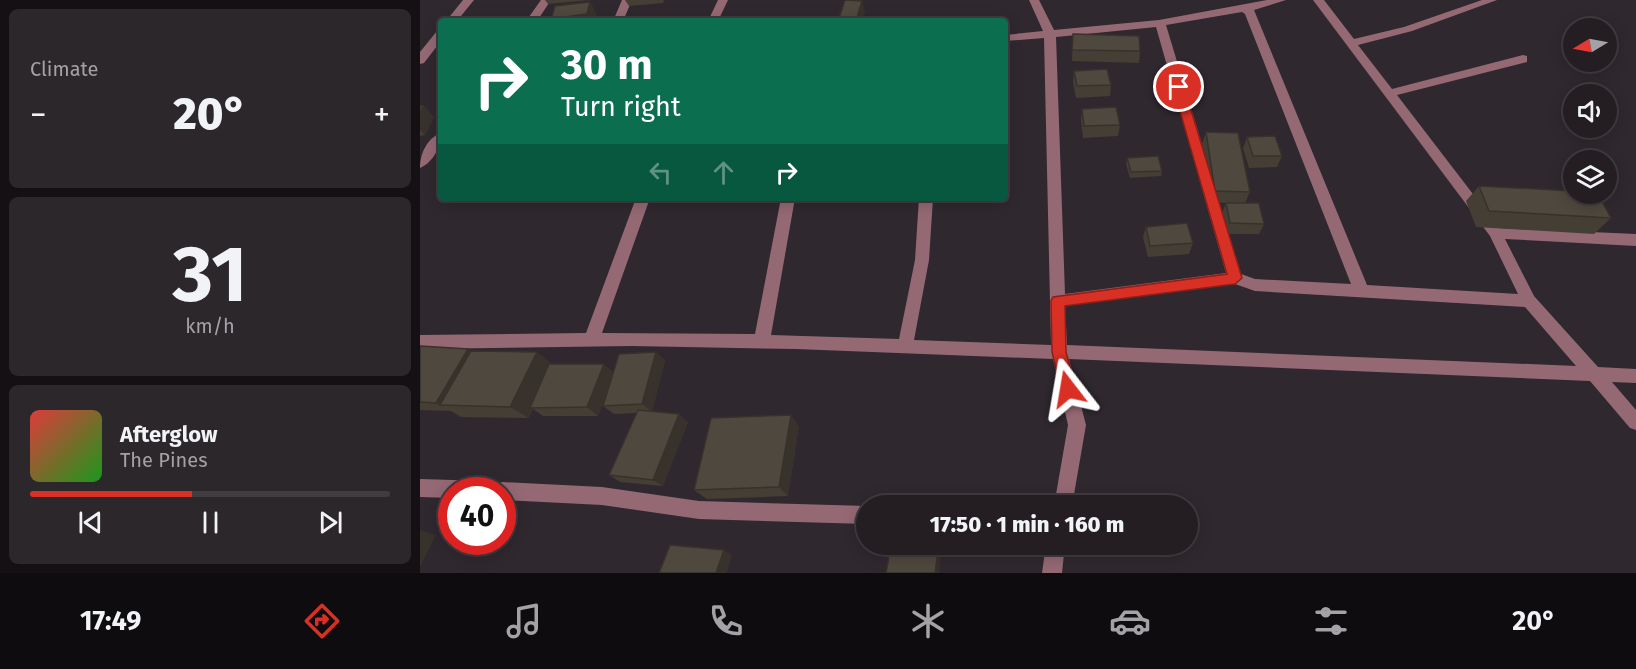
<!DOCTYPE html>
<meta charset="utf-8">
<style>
body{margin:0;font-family:"Fira Sans",sans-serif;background:#2c272b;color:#f1f3f6;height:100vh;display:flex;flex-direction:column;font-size:22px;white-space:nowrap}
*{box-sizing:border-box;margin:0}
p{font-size:20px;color:#a3a2a6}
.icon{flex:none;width:33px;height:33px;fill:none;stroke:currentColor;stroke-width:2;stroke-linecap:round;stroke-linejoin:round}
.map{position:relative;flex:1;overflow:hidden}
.panel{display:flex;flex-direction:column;gap:9px;padding:9px;background:#141013;width:420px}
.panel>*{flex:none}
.guide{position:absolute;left:18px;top:18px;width:570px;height:183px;border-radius:6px;box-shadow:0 3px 15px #0003,0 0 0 2px #413c41;background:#0b6e4f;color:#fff;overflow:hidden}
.needle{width:39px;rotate:260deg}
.controls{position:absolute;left:1143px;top:18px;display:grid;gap:12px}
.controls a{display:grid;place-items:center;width:54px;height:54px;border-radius:50%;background:#241e23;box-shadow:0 3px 15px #0003,0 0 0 2px #413c41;font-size:30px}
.speed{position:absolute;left:18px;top:477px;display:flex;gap:12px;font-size:30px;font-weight:700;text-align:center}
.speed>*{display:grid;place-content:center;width:78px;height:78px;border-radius:50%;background:#241e23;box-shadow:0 3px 15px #0003,0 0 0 2px #413c41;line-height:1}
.speed .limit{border:9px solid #d22;background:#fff;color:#111}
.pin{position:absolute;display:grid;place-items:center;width:51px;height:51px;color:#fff;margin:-26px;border:3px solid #fff;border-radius:50%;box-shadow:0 2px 6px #0007}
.me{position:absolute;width:66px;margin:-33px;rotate:346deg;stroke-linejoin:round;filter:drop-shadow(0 0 4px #0008)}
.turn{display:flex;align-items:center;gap:21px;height:126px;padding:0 24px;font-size:27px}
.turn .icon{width:78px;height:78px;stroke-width:2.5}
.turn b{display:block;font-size:42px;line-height:51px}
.lanes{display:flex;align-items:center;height:57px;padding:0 24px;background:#0003;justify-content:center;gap:30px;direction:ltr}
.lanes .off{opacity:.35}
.big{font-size:45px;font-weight:800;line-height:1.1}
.panel .card{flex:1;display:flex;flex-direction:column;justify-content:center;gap:9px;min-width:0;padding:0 21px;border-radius:9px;background:#2c272b}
.panel .dial{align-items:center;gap:0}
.dial b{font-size:78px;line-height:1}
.song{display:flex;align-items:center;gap:18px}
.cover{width:72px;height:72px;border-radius:9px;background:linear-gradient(135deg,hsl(0 70% 55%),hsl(120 70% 35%))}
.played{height:6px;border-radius:3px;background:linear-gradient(90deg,#d93025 45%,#413c41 45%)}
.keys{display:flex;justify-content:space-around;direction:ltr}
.heat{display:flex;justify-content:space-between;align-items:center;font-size:33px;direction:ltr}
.trip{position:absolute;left:436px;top:495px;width:342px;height:60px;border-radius:30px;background:#241e23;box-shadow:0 3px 15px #0003,0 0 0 2px #413c41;font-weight:800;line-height:60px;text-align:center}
.tab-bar{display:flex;height:96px;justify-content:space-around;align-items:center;background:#0e0c0e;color:#a3a2a6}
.tab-bar .icon{width:42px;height:42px}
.tab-bar .active{color:#d93025}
.tab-bar b{font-size:27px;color:#f1f3f6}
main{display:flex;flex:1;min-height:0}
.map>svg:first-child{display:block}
</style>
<main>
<section class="panel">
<div class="card"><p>Climate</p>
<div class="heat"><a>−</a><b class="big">20°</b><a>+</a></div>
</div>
<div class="card dial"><b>31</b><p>km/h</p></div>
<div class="card">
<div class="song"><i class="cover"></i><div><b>Afterglow</b><p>The Pines</p></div></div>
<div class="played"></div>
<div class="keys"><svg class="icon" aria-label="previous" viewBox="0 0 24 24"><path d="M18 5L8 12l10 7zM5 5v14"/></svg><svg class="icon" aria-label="pause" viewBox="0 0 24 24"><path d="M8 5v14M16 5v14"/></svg><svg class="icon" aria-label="next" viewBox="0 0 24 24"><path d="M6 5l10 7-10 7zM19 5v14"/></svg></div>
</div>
</section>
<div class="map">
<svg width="1216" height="573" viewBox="0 0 1216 573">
<rect width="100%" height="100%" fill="#30282f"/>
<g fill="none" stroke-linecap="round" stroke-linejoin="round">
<path fill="#946974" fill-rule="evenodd" d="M43,0H54L37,21H26Z
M121,0H131L117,21H106Z
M202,0H212L203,21H193Z
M298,0H308L298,21H288Z
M609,0H619L634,30L739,20L847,0H866L834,10L947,285L1098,294L1070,236L893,0H904L934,39L984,27L1062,0H1077L992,31L938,45L972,89L1103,55L1107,56V62L977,95L1079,228L1216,234V246L1085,239L1114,296L1178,367L1216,369V383L1192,382L1216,410V430L1210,428L1170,381L649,359L666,425L652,506H634L648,425L633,359L376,349L212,346L0,349V335L166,333L216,198H230L182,333L335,334L361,198H375L351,335L479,339L495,260L499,198H513L509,260L494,340L631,345L624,38L585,41V35L623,31ZM822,12L825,14L931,284L835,279L821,274L746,25ZM736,27L806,273L645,294L636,37ZM815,284L835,291L1105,307L1156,366L647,345L645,306Z
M21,30V41L4,63L0,64V52L17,31Z
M21,133C21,146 14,162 0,168C0,154 7,138 21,133Z
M0,479L66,481L72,484L74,488L76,485L82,482L182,487L279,501L447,506V524L279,519L182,505L82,500V490H32V498L0,497Z
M626,544H645L642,573H622Z"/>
</g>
<path fill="#443e35" d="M125,0H171L128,4Z
M205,0H244L243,3L209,6Z
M653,34L720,51L719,63L652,61Z
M654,71L691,85L690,96L656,98L653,83Z
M3,105L14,117L5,135L0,136V106Z
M662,109L700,125L698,136L663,138L661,121Z
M786,132L830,192L825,203L844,224L839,234H806L802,213L806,203L791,202L782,144Z
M827,137L862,156L857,167L829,168L823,148Z
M707,158L742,171L741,176L710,178L706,164Z
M1059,186L1191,218L1174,234L1056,227L1046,201Z
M726,227L773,243L769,254L728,257L723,237Z
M0,346L51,351L117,352L132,364L193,372L236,352L245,361L232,411L268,422L243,486L200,482L189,475L217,413L194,414L183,406L191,381L178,416H123L113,409L109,418L41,417L31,411L0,410Z
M379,426L368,496L287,499L274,490Z"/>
<path fill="#37322b" d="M442,1L445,12L442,21H436Z
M170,2L177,14L175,21H133L131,19Z
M3,105L14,117L5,135L0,130V111Z
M48,349L62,358L20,405L16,403Z
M117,352L133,365L110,408L113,409L109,418L90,407Z
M236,352L245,361L232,412L222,404Z
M184,364L194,373L178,416L167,407Z
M259,414L268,422L243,486L233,480Z
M371,415L379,426L368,496L359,487Z
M0,530L16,535L0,567Z
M519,544H522L519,573H515Z
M304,550L312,555L307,573H296Z"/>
<path fill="#4f483e" stroke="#37322b" stroke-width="1.5" d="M425,0L442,1L436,21H418Z
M170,2L167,14L131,19L135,6Z
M653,34L719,36L720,51L652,50Z
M687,69L691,85L657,86L654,71Z
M696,107L700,125L664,126L662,109Z
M786,132L818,133L830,192L795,191Z
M855,136L862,156H833L827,137Z
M738,156L742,171L711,172L707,158Z
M1059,186L1154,191V194H1178L1191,218L1069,211Z
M806,203H839L844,224L810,223Z
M767,223L773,243L730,246L726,227Z
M0,346L48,349L16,403L0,402Z
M51,351L117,352L90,407L20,405Z
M236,352L222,404L183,406L199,354Z
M129,364H184L167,407L110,408Z
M218,410L259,414L233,480L189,475Z
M371,415L359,487L274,490L291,418Z
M471,544H519L515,573H466Z
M250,545L304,550L296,573H239Z"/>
<path fill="#d93025" stroke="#8d1f18" stroke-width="1.5" d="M759,84L764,87L822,278L815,284L645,306L646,352L656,389L653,394L648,396L643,394L641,389L632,352L631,301L633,297L807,274L753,87Z"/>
</svg>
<div class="controls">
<a><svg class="needle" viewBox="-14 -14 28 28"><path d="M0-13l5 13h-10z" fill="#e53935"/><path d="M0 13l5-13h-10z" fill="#a3a2a6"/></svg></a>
<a><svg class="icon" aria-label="sound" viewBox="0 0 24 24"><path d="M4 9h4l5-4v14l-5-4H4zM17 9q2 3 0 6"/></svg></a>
<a><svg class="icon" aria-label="layers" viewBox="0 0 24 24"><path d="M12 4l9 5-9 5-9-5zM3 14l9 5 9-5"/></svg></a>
</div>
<div class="speed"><div class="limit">40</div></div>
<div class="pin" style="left:759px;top:87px;background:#d93025"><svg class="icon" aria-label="arrive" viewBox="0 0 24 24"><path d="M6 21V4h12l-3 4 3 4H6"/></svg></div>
<svg class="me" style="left:648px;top:389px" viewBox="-20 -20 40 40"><path d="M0-17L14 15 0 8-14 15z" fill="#d93025" stroke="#fff" stroke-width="4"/></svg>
<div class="trip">17:50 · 1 min · 160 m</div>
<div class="guide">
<div class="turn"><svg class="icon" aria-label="right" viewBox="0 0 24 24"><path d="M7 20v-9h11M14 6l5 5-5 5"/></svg><div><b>30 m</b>Turn right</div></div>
<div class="lanes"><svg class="icon off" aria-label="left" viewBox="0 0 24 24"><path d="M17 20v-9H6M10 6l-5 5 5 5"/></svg><svg class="icon off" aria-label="ahead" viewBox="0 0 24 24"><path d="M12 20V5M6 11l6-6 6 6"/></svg><svg class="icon" aria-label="right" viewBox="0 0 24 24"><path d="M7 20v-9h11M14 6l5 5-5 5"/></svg></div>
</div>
</div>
</main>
<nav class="tab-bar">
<b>17:49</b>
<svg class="icon active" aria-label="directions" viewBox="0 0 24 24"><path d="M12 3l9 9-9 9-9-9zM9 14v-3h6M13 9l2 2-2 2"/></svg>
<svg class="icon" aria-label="music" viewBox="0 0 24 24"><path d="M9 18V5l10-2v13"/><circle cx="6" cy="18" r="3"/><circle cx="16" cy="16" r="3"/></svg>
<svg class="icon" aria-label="phone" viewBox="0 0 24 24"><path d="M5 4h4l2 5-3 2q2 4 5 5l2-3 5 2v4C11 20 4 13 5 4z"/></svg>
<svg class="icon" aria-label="climate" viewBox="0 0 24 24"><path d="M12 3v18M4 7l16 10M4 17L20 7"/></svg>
<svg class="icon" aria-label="car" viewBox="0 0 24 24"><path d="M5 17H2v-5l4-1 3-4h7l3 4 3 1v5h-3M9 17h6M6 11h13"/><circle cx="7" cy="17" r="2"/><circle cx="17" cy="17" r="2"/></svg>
<svg class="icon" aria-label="filters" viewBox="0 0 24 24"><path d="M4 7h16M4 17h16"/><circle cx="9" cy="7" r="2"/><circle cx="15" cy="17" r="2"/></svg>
<b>20°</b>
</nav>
